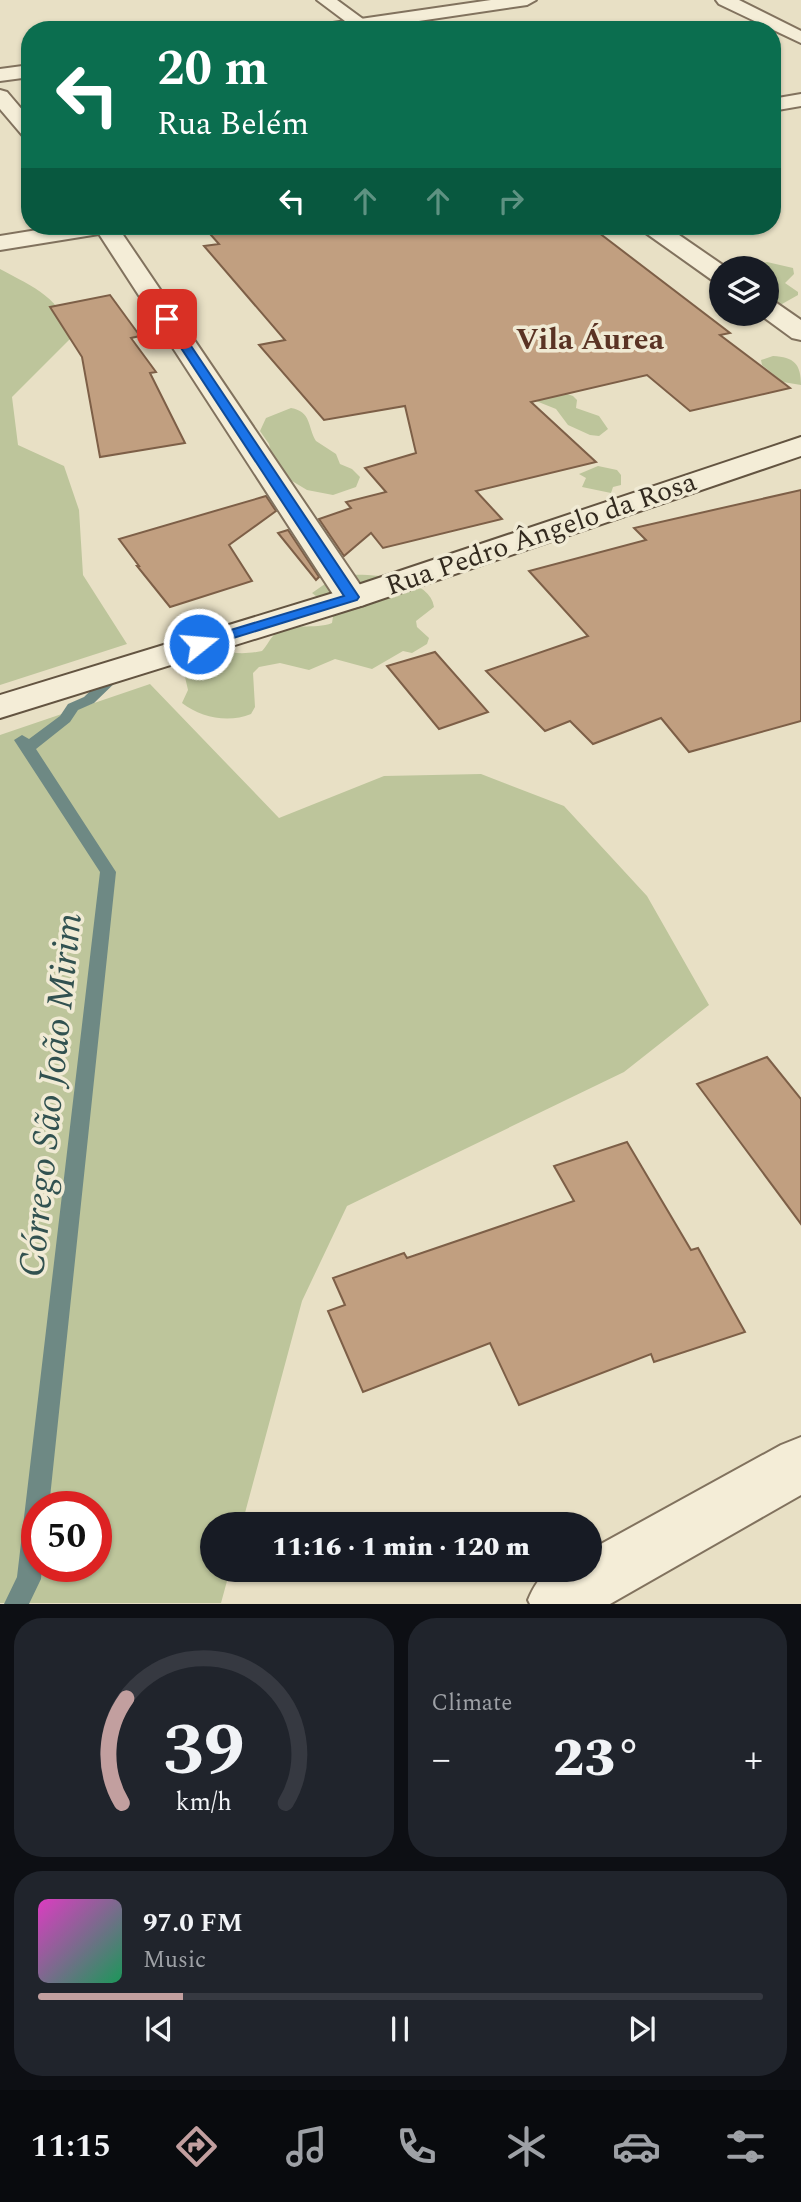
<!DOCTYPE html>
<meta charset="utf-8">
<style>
body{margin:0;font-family:Spectral,serif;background:#20242c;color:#f1f3f6;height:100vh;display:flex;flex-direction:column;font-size:26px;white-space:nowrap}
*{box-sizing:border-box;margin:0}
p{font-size:23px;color:#9ea1a6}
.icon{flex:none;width:38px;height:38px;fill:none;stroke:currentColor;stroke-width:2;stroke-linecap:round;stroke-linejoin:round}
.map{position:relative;height:1604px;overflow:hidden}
.details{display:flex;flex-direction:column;gap:14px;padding:14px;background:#0d0f14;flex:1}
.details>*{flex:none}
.banner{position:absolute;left:21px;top:21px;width:760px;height:214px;border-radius:28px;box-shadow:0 2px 5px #0004;background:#0b6e4f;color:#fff;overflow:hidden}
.buttons{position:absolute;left:709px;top:256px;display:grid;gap:14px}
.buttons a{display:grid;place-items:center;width:70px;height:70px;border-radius:50%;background:#171b24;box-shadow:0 2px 5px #0004;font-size:35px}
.speed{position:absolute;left:21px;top:1491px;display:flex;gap:14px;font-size:35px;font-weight:700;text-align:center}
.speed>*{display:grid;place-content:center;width:91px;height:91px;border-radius:50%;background:#171b24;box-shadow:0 2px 5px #0004;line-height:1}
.speed .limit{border:10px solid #d22;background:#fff;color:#111}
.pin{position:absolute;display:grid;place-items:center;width:60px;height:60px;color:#fff;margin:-30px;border-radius:14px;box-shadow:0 4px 10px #0006}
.me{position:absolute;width:77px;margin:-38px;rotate:73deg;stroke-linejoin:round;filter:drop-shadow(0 0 5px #0008)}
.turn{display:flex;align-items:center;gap:24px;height:147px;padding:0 21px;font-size:32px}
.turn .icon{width:91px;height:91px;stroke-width:2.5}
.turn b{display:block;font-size:49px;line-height:60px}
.lanes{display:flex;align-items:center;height:66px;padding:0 21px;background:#0003;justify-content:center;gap:35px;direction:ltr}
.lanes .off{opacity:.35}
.big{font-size:52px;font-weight:800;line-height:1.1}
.details .widget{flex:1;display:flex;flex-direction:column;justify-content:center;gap:10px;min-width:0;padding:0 24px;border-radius:28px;background:#20242c}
.details .dial{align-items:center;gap:0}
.dial svg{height:182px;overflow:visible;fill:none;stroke:#363941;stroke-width:7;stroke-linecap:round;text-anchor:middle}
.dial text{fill:#f1f3f6;stroke:none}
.song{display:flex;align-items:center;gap:21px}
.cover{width:84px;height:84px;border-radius:10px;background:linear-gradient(135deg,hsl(310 70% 55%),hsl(150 70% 35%))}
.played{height:7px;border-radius:4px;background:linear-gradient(90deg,#c29f9f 20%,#363941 20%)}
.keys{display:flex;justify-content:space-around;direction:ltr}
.heat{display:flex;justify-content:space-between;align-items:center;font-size:38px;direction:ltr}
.details .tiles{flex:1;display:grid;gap:14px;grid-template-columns:1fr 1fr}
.widget:last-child{grid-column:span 2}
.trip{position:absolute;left:200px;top:1512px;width:402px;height:70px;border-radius:35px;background:#171b24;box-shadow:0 2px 5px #0004;font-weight:800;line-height:70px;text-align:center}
.tab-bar{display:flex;height:112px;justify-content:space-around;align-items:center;background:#090b0e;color:#9ea1a6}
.tab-bar .icon{width:49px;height:49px}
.tab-bar .active{color:#c29f9f}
.tab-bar b{font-size:32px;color:#f1f3f6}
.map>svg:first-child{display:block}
</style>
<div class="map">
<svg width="801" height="1604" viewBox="0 0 801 1604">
<rect width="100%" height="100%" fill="#e8e0c5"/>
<path fill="#bdc59b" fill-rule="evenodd" d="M767,262L793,268L794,274L785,283L798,292V295L782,304L767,305L766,268H745Z
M0,269C33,287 64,298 70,339L12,397L18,445L64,466L79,510L83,575L127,644L0,685Z
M773,356C794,357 801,364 801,385L783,382L762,365L761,360Z
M550,388L573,396L577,400L576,408L599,416L608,429L599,436L590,435L568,425L556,409L536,401L528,394Z
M291,408C312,412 307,426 316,441L336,454L340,464L352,469L360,477L356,487L333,495L307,490L282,475L274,466L269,444L260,431L266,418Z
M598,466L617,470L621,475V485L613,487L611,493L582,487L586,478L579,474Z
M349,575C373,574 430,577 434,607L416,621L417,627L429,638L427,644L412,653L403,651L372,669L335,659L309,670L280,663L259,667L253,673L255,707L251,714C229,723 201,718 182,703L188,690L185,677C214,639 226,659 262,651C267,646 270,638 276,633C290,622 315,630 332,623L334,610L312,593L332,579Z
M150,684L279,818L384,776L481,774L564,806L647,896L709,1005L624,1072L347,1206L302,1301L242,1524H212V1570H230L221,1603H0V735ZM37,1507H96V1566H37Z"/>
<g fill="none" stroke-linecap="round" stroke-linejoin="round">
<path fill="#6e8984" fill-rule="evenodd" d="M116,670L123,674L121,677L94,703L78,710L70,722L36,749L116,872L49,1507H37V1566H42L41,1579L29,1604H4L17,1577L100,872L14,740L22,735L29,739L60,716L68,704L84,697L111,671Z"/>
</g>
<path fill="#c19f80" stroke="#7d5f47" stroke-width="2" d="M203,226H590L730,333L720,335L790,388L690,411L647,375L531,402L596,462L476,491L502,519L383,548L371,533L344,556L319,519L351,508L346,502L386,492L365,468L416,453L405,406L324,420L259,345L285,340L204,246L219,244Z
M110,295L140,336L131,338L156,372L150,373L185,443L100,457L82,357L50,307Z
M801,490V721L689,752L661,718L593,744L570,721L545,731L486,671L588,636L529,571L646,540L634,528Z
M266,496L276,511L229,545L252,581L170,607L137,566H139L119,539Z
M288,530L319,577L316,580L278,533Z
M435,652L488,712L439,729L387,666Z
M767,1057L801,1099V1224L697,1084Z
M627,1142L691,1250L698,1248L745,1332L654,1362L651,1354L519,1405L490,1343L363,1392L328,1311L345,1305L333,1278L404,1253L407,1258L574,1201L554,1166Z"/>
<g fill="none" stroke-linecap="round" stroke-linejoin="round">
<defs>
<path id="minor" d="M317,0H337L378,30H357Z
M716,0H739L801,31V43L719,4Z
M0,90L7,92L30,119V138L23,136L0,109Z
M801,94V106L772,111V99Z
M62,226H117L369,598L364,605L352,608L340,605L99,234L0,250V236Z
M640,226H666L727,268H721V282L712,280L643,231Z
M766,299L775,302L801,320V340L792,338L758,313H766Z
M801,1437V1495L610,1604H530L528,1600C543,1564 554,1570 590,1570V1550L781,1445Z"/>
<path id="tertiary" d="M491,0H536L527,5L358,30H310L319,25Z
M30,65V77L0,81V69Z"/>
<path id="secondary" d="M801,437V456L364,605L0,718V695L340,591Z"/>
</defs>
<use href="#minor" stroke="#81725e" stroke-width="4"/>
<use href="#tertiary" stroke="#81725e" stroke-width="4"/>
<use href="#secondary" stroke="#635441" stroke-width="4"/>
<use href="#minor" fill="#f4edd7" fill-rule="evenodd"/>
<use href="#tertiary" fill="#f4edd7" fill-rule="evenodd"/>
<use href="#secondary" fill="#f4edd7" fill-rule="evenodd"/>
</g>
<path fill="#1a73e8" stroke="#114b97" stroke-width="2" d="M164,316L173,319L359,597L357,600L204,647L199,648L192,644L194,641L344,596L162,319Z"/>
<g text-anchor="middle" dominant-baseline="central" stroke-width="7" stroke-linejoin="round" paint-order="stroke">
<g font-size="28" fill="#332a1f" stroke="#f0ead4">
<text transform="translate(541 534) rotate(-19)">Rua Pedro Ângelo da Rosa</text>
</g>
<g font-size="30" font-weight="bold" fill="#5a3324" stroke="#f0ead4">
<text x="590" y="340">Vila Áurea</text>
</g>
<g font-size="37" font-style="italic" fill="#315150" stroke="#f0ead4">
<text transform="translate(51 1095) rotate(-84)">Córrego São João Mirim</text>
</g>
</g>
</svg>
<div class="buttons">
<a><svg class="icon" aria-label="layers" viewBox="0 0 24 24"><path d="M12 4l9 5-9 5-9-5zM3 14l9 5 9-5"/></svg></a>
</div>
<div class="speed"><div class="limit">50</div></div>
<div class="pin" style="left:167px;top:319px;background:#d93025"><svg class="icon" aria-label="arrive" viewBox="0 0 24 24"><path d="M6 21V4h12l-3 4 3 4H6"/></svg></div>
<svg class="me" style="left:199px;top:644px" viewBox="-20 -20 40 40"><circle r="17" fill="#1a73e8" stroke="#fff" stroke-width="3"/><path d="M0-11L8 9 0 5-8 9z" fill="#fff"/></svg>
<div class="trip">11:16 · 1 min · 120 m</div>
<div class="banner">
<div class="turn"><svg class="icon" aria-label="left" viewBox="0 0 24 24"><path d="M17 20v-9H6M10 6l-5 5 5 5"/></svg><div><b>20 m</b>Rua Belém</div></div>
<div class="lanes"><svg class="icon" aria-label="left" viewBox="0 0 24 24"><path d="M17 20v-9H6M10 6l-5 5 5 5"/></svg><svg class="icon off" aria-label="ahead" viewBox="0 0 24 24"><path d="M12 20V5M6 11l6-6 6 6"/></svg><svg class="icon off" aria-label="ahead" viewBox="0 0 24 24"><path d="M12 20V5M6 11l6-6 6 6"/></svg><svg class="icon off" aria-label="right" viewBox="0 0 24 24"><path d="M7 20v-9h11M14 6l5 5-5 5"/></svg></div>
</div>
</div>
<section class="details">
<div class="tiles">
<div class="widget dial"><svg viewBox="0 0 100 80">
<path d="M14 69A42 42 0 1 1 86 69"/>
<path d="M14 69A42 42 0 0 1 16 23" stroke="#c29f9f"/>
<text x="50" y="56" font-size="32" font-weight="700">39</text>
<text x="50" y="72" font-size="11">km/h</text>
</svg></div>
<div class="widget"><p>Climate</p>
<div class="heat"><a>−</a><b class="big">23°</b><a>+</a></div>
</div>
<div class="widget">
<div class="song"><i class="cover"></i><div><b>97.0 FM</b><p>Music</p></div></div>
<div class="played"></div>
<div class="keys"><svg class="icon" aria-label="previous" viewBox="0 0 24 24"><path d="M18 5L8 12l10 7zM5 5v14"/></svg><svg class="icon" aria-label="pause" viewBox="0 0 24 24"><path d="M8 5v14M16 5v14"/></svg><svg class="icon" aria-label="next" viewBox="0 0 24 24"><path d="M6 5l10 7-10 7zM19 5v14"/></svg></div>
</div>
</div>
</section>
<nav class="tab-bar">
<b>11:15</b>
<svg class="icon active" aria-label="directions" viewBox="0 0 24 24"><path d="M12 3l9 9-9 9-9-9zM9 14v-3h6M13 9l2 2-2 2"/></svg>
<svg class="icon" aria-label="music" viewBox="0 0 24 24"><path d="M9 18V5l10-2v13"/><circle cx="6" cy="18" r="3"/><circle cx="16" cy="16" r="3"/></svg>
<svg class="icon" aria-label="phone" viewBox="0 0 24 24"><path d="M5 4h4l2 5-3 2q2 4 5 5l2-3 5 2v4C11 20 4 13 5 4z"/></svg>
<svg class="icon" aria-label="climate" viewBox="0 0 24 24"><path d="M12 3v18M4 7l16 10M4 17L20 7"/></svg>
<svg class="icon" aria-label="car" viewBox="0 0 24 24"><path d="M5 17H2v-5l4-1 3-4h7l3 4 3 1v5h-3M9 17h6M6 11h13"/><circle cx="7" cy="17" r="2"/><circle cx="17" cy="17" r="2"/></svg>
<svg class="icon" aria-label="filters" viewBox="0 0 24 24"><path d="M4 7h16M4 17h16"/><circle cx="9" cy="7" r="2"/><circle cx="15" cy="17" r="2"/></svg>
</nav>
